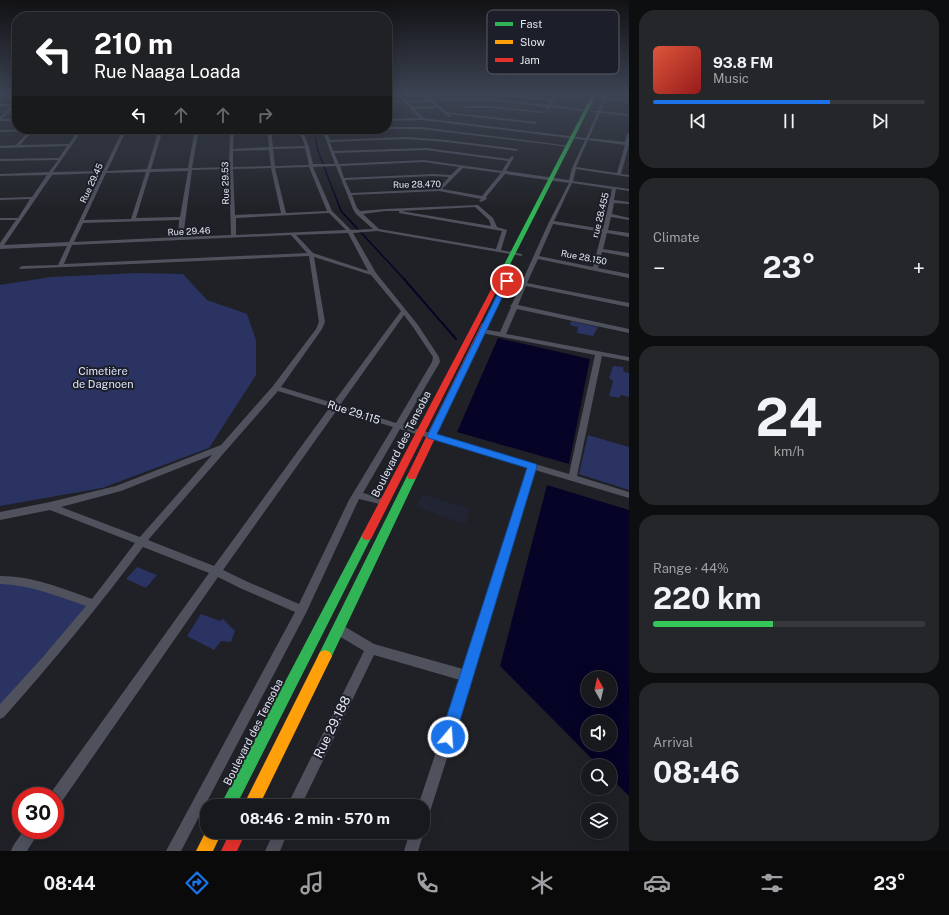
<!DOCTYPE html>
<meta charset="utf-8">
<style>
body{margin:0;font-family:"Public Sans",sans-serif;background:#252629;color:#f1f3f6;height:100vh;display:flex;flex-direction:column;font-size:15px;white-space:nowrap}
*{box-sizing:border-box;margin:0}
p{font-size:13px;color:#9fa0a3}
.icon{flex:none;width:22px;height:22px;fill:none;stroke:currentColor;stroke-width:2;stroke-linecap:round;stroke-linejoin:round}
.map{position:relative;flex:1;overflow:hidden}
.panel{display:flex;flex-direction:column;gap:10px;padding:10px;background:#0d0e0f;width:320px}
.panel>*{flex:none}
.top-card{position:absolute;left:12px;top:12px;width:380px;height:122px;border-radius:16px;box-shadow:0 4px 16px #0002,0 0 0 1px #36383b;background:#202124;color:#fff;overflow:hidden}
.needle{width:26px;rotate:352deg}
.buttons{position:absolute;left:581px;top:671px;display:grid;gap:8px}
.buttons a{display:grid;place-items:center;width:36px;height:36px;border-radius:50%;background:#18191c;box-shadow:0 4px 16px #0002,0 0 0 1px #36383b;font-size:20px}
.speed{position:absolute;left:12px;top:787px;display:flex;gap:8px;font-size:20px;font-weight:700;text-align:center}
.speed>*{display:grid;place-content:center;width:52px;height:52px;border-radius:50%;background:#18191c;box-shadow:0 4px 16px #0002,0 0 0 1px #36383b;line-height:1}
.speed .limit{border:6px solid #d22;background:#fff;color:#111}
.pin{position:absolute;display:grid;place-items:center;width:34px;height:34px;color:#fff;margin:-17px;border:2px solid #fff;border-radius:50%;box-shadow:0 1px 4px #0007}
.me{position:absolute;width:44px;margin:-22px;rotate:18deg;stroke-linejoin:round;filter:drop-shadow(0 0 3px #0008)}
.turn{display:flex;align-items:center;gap:14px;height:84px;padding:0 16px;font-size:18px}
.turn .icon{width:52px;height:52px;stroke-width:2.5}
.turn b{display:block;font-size:28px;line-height:34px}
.lanes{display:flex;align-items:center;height:38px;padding:0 16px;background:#0003;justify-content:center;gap:20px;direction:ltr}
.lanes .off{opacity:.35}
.big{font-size:30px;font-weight:700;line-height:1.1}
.panel .tile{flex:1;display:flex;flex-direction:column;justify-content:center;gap:6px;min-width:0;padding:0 14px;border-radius:16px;background:#252629}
.panel .dial{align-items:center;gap:0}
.dial b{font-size:52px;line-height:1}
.song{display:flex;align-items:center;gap:12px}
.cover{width:48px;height:48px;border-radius:6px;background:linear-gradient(135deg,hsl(10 70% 55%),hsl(0 70% 35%))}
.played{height:4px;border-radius:2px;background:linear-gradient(90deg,#1a73e8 65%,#36383b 65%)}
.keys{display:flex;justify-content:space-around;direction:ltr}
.heat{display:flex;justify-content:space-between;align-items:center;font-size:22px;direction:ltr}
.charge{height:6px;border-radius:3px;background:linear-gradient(90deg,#34c759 44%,#36383b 0)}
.trip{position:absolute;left:200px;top:799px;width:230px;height:40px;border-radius:16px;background:#18191c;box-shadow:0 4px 16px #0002,0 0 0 1px #36383b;font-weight:700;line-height:40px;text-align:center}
.tab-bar{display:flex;height:64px;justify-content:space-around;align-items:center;background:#0a0a0b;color:#9fa0a3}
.tab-bar .icon{width:28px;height:28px}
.tab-bar .current{color:#1a73e8}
.tab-bar b{font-size:18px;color:#f1f3f6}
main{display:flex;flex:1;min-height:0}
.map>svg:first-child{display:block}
</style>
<main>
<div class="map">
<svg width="629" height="851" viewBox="0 0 629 851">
<rect width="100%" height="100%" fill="#202126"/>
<path fill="#212433" d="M427,93H473L481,98L437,100Z
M422,494L470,509L465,524L416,507Z"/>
<path fill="#2a3361" d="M137,273L183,274L207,300L247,314L256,340V375L209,448L102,488L0,506V285L51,277Z
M571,321L598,327L593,336L577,333L578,327L570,325Z
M613,366L623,367L624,372L629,373V397L621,395L619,398L609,396L613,381L609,378Z
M588,435L629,447V490L579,474Z
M137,567L157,575L146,588L126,579Z
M13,582L89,605L0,707V584Z
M201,614L220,621L223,619L235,631L231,642L221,641L214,650L187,636Z"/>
<path fill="#060426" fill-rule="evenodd" d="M498,338L590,359L569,464L457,432Z
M547,485L629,510V796L610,777V766H599L500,666ZM588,678H610V700H588ZM588,722H610V744H588Z"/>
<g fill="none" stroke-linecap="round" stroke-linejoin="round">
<path stroke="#060426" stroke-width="1" d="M313,129L316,142"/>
<path stroke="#060426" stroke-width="1.5" d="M316,141L318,151L341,211L405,280"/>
<path stroke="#060426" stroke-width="2" d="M404,279L456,339"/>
<path fill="#4f515d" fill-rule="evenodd" d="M397,93H399L407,101L429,100L422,93H424L432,100L487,98L548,105L551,101L512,97L504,94L478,93H507L513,95L552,99L557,93H559L551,105L588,110L586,111L550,107L547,110L545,109L547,107L487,100L434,101L446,112L537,122L536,124L449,114L451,116L449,117L438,108L414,109L423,118L586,138L597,113L588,111H598L603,99H596V97L603,98L606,93H608L606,98L629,100V102L606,100L601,111L629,114V116L600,113L589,138L625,142L627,134L629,133V145L621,174L629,175V177L576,169L573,181L629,189V191L616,189L614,200L629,202V204L614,203L612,214L629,218V220L611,217L608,230L629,233V237L607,233L603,249L629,253V257L602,252L598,268L629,274V278L538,259L527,283L629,303V307L526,286L518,305L629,329V333L517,309L506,334L629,357V361L602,356L577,476L629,492V498L535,470L473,676L428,818L423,820V806H418L460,680L374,655L301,806H287L364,651L334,633L332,629L334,625L338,624L342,625L374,644L463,669L527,468L400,429L363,493L387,500L389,502L387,504L384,505L359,499L306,613L181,851H166L295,612L240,588L218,577L60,804L55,806V796H49L50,794L209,573L143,547C99,606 53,662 4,717L0,719V704L42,658L86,606C57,596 31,585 0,584V576C33,576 61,588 92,599L135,543L50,510L0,520V512L50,502L116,486L221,445L273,386L316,329L319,322L309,256L20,269L19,268L22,266L58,265L67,246L0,249V243L16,220H0V218H18L30,199L0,200V198L32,197L47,175L0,176V174L49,172L58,160L0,161V159L59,158L67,146L0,148V146L16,145L29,131L0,132V130L67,129L33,131L20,145L69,144L79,129H83L53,172L103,171L123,129H127L107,171L147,169L159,129H163L151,169L188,168L195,129H199L192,168L229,167L230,129H234L233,149L269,147L267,129H271L273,147L305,146L298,129H302L309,147L313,164H335L322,129H364L326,131L330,140L407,137L446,140L517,149L518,151L446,142L407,139L330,142L333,151L426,148L509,159L512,156L514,157L506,171L569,180L572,168L585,140L422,120L387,121V119L419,118L405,102L387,103V101H403ZM408,102H431L436,106L413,107ZM588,140L625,145L617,173L576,167ZM305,148L309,165L275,166L273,149ZM269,150L271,166L233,167V151ZM426,150L508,161L502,171L424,160L339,164L334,153ZM424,162L459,167L451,175L433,174L344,178L340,166ZM336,166L353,209L356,214L373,229L351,230L332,211L313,167ZM309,167L327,211L286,213L275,168ZM271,168L281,213L235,215L233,169ZM463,168L501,173L482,196L442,189ZM229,169L231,235L183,237L192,170ZM188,171L180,217L136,218L150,172ZM146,172L131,219L84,220L106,173ZM102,173L69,242L4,245L52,175ZM505,174L569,183L549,222L512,304L510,306L511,307L500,332L482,329L479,331L482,333L595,355L569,474L403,425L440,362L439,357L418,325L376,273L353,233L377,231L522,256V254L501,250L507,230L497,227L493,218L478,205L385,209L360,211L357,208L352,195L439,191L481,199L479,201L481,202L487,199L486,197ZM433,176L449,177L438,189L351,193L345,180ZM572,183L612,189L603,229L554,221ZM475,207L489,220L491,226L401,211ZM385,211H400L399,212V213L502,231L496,249L379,229L363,214ZM329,213L346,230L236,235V218ZM179,220L178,237L74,242L83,223ZM553,224L602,232L593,267L539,256ZM348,233L368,271L313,253L296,235ZM291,235L307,253L64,264L72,245ZM314,257L371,275L401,311L333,403L281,387L322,329L325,322ZM404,315L413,327L433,357L432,362L396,423L340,405ZM278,391L330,407L214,566L148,540ZM337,410L393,427L349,500L299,604L248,582L223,570ZM212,455L140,537L61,507L121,491Z
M0,96H17V98H0Z
M0,104H17V106H15L2,119H17V121H0V117L11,106H0Z
M466,106H492L546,112L544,113L492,108H465Z
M387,127H421L571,146L569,147L421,129H387Z
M423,829L424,832L418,851H404L410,832H423Z
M24,830H40L27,851H11L13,846Z
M274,832H288L280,851H265Z"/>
<path fill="#30b455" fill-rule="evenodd" d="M593,93H597L501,282L496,283L495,282Z
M412,472L415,473L417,476L330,660L325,662L320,660L318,656L320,652L407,476L409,473Z
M367,532L371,533L372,536L236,806H220L363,533Z"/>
<path fill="#ff9f0a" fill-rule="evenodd" d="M325,650L330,652L332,656L259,806H243L320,652Z
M207,829V832H222L213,851H196Z"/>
<path fill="#e5322d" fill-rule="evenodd" d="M498,280L501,282L371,539L367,540L363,539L362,536L363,533L495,282Z
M482,323H488L489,325L417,476L415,479H409L407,476Z
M230,832H246L237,851H221Z"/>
</g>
<linearGradient id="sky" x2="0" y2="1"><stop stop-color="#121215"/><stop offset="0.44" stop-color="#3c4352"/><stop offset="1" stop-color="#3c4352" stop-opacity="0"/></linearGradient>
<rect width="629" height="212" fill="url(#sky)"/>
<path fill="#1a73e8" stroke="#114b97" d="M505,279L510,281L437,434L536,464L537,466L455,737L453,742L448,744L442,742L440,737L527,468L428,438L427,436Z"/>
<g text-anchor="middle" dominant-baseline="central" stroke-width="4" stroke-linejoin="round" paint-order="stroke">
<g font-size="9" fill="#e4e6ed" stroke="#1c1f2a">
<text transform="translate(91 183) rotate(-65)">Rue 29.45</text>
<text transform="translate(225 183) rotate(-91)">Rue 29.53</text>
<text transform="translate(417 184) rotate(-1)">Rue 28.470</text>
<text transform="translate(600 215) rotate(-76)">rue 28.455</text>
<text transform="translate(189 231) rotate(-3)">Rue 29.46</text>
<text transform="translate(584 257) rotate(11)">Rue 28.150</text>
</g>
<g font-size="11" fill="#dce3fa" stroke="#1c1f2a">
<text x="103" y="371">Cimetière<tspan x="103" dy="13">de Dagnoen</tspan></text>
</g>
<g font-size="11" fill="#e4e6ed" stroke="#1c1f2a">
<text transform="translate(354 412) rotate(18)">Rue 29.115</text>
<text transform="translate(401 444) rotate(-63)">Boulevard des Tensoba</text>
<text transform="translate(253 732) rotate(-63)">Boulevard des Tensoba</text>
</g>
<g font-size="13" fill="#e4e6ed" stroke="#1c1f2a">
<text transform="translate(332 727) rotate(-64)">Rue 29.188</text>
</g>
</g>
<rect x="487" y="10" width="132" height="64" rx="6" fill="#1c1f2a" stroke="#585b64" stroke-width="1"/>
<rect x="495" y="22" width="18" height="4" fill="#30b455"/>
<rect x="495" y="40" width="18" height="4" fill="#ff9f0a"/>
<rect x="495" y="58" width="18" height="4" fill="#e5322d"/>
<g font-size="11" fill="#e4e6ed">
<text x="520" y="28">Fast</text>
<text x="520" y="46">Slow</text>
<text x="520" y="64">Jam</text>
</g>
</svg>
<div class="buttons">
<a><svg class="needle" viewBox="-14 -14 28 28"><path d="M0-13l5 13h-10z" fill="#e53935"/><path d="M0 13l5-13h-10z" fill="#9fa0a3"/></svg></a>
<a><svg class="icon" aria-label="sound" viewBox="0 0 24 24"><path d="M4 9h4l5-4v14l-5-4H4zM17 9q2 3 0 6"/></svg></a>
<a><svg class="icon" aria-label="search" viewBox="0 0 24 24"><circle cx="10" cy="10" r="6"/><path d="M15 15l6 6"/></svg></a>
<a><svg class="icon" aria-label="layers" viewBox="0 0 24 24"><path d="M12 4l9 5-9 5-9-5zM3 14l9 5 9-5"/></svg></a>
</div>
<div class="speed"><div class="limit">30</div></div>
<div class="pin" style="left:507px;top:281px;background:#d93025"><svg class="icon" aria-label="arrive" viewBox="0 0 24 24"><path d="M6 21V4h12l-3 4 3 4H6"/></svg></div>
<svg class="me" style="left:448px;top:737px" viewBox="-20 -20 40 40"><circle r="17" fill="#1a73e8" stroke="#fff" stroke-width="3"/><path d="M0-11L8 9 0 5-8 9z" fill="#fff"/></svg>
<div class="trip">08:46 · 2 min · 570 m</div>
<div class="top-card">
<div class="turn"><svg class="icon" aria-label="left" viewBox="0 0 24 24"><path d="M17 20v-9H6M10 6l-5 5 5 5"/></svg><div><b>210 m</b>Rue Naaga Loada</div></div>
<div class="lanes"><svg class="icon" aria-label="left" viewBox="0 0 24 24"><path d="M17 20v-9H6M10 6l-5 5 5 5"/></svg><svg class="icon off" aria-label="ahead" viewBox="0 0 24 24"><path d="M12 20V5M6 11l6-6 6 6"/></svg><svg class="icon off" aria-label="ahead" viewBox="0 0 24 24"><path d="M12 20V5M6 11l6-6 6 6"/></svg><svg class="icon off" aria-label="right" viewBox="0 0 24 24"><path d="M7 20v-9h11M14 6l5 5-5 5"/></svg></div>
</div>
</div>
<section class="panel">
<div class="tile">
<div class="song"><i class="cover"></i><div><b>93.8 FM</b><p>Music</p></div></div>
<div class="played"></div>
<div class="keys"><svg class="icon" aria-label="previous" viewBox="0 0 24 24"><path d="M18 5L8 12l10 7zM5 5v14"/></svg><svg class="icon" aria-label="pause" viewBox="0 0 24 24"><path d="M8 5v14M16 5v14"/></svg><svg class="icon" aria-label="next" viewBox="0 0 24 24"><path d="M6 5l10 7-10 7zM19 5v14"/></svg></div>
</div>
<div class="tile"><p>Climate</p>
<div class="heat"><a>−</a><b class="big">23°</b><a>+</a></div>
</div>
<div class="tile dial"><b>24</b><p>km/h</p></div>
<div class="tile"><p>Range · 44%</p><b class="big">220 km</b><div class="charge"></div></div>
<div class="tile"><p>Arrival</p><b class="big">08:46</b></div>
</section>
</main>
<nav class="tab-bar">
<b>08:44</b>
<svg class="icon current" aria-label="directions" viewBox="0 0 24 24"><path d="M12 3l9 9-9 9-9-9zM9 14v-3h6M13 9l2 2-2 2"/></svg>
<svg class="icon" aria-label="music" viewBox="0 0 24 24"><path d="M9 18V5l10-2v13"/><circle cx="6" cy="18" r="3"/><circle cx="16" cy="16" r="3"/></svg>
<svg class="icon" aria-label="phone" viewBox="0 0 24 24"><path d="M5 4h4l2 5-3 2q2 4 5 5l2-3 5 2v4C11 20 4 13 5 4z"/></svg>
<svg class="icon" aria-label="climate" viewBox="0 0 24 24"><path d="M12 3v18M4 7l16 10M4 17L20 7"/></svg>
<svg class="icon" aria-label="car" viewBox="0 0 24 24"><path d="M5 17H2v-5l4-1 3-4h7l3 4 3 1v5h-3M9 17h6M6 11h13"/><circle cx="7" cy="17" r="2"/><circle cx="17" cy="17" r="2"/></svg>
<svg class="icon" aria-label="filters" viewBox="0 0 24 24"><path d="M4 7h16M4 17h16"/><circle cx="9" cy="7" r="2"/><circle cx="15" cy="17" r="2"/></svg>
<b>23°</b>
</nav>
